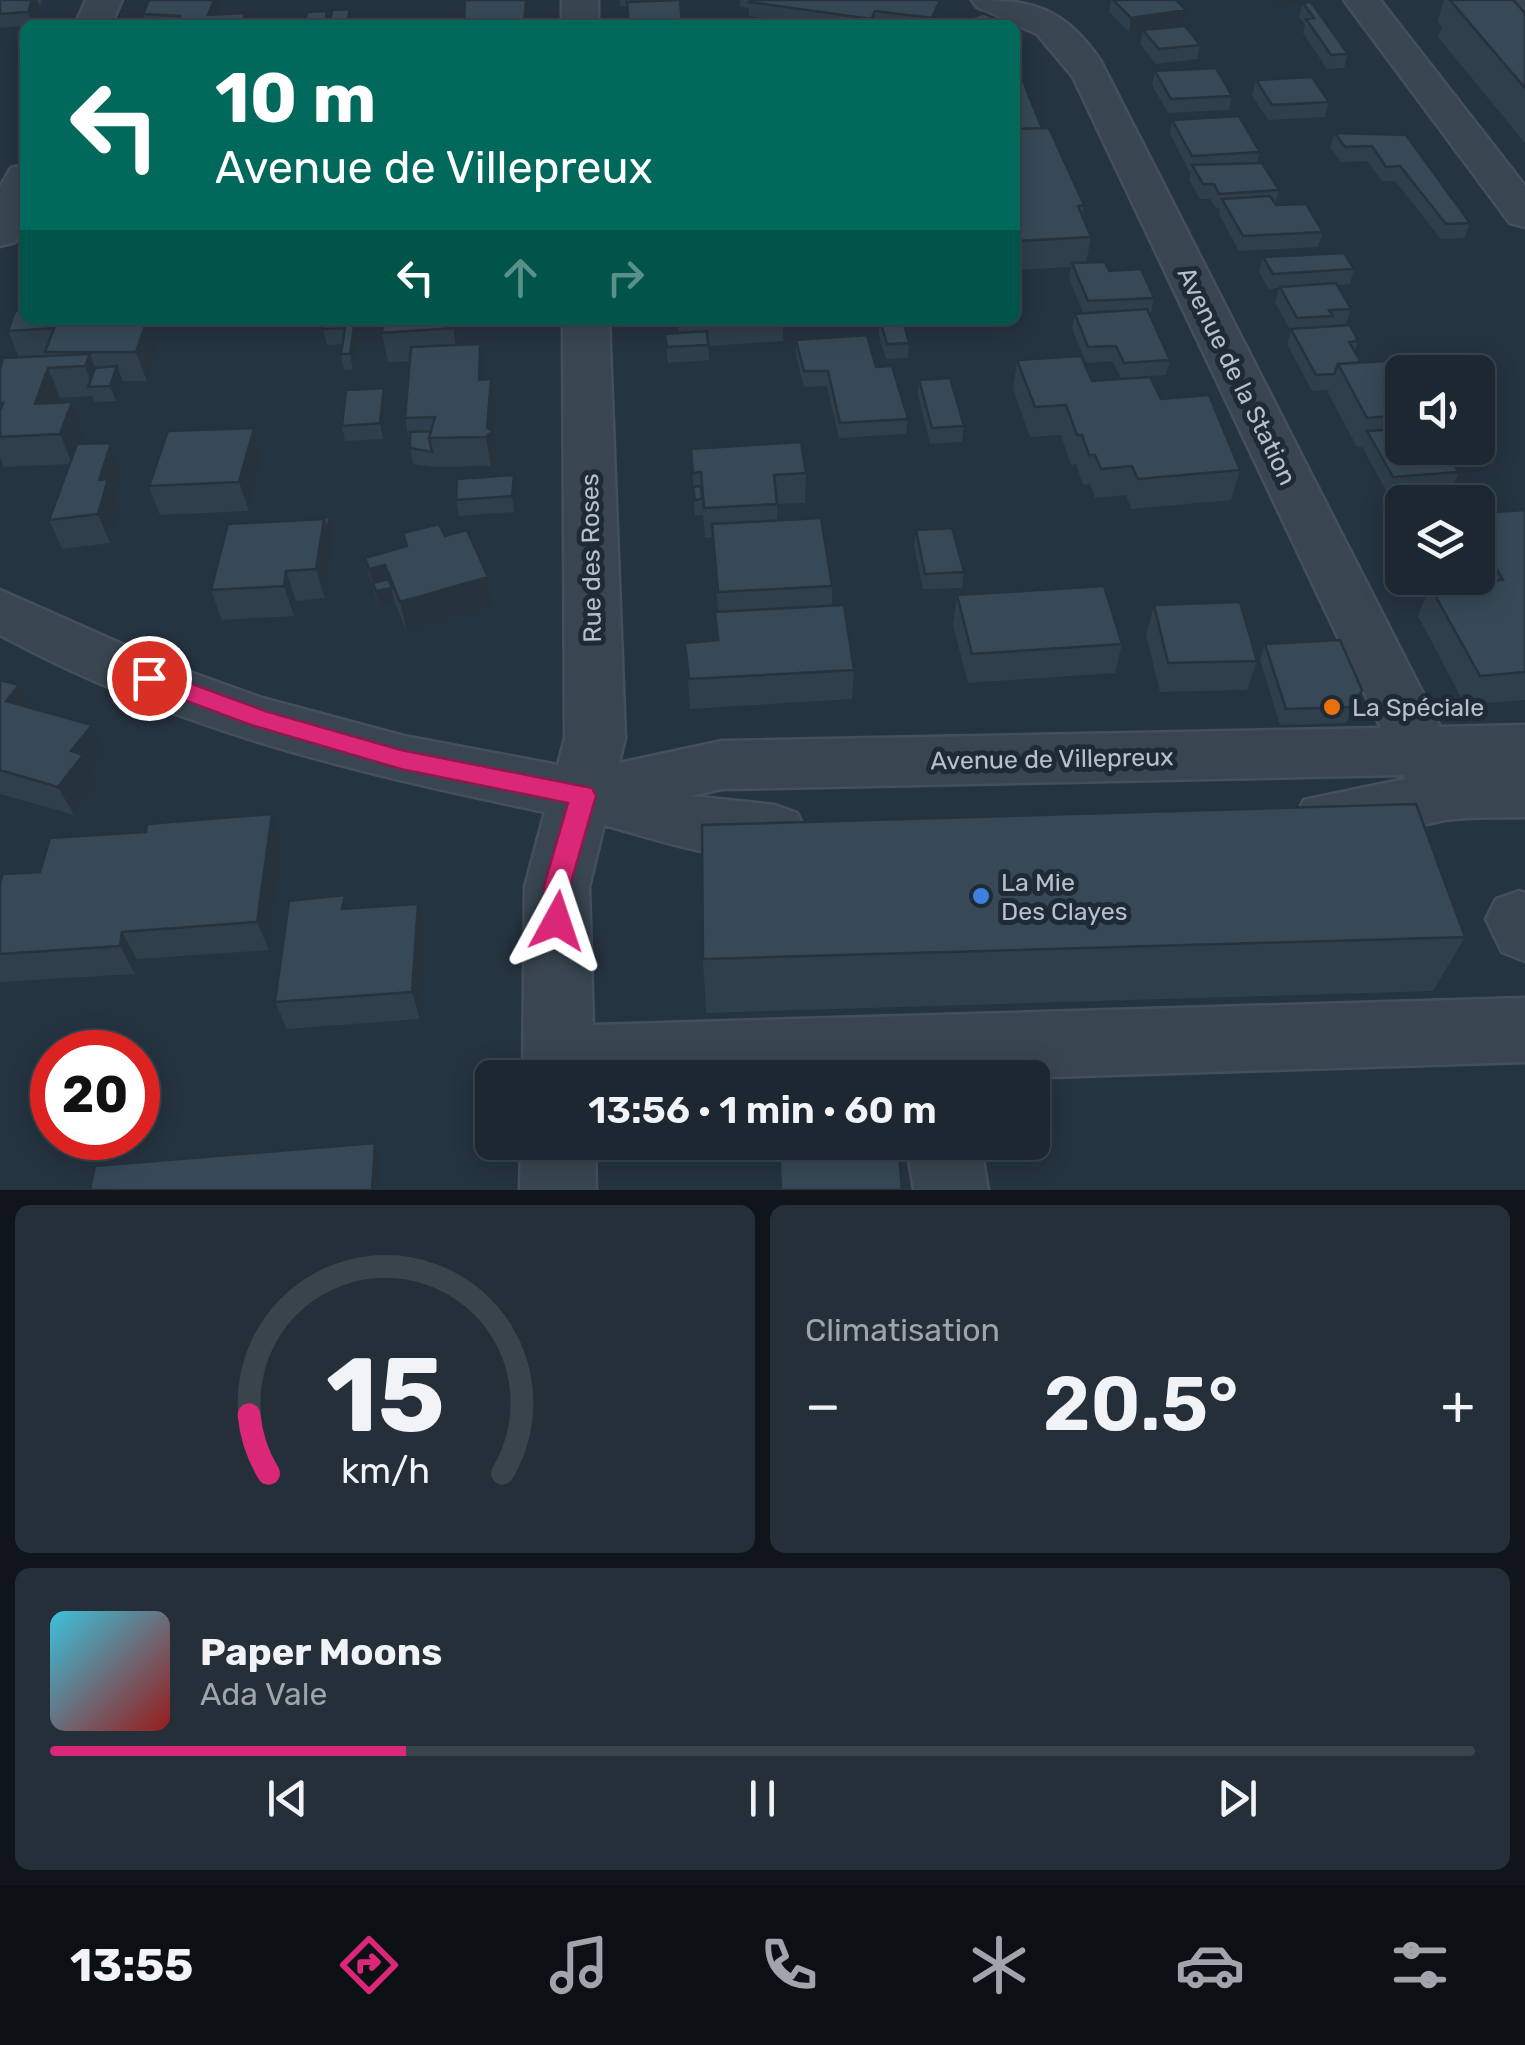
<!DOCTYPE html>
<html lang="fr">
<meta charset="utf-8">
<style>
body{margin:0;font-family:Rubik,sans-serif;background:#252f39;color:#f1f3f6;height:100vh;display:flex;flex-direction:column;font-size:38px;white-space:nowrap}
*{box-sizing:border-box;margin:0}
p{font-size:32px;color:#a0a5ab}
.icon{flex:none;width:55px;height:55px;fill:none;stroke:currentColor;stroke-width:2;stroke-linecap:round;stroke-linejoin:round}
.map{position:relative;height:1190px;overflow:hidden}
.sheet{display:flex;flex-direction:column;gap:15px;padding:15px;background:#0f151b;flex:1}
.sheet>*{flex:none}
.top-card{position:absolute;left:20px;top:20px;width:1000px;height:305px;border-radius:15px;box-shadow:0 5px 25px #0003,0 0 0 2px #3a444d;background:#00695c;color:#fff;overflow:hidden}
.controls{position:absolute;left:1385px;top:355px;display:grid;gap:20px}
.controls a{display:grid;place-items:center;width:110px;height:110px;border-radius:15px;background:#1c2731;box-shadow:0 5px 25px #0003,0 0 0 2px #3a444d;font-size:50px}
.speed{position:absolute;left:30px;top:1030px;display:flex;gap:20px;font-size:50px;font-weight:700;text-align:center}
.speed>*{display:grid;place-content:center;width:130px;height:130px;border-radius:50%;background:#1c2731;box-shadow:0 5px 25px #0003,0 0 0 2px #3a444d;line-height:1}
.speed .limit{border:15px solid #d22;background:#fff;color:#111}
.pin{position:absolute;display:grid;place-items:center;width:85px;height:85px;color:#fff;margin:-42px;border:5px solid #fff;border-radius:50%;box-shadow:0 2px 10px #0007}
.me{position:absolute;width:110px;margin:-55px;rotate:5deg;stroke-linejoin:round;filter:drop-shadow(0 0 8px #0008)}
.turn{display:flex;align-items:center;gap:35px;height:210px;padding:0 30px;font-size:45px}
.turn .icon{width:130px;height:130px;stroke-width:2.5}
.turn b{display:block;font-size:70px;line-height:85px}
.lanes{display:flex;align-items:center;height:95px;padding:0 30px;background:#0003;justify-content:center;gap:50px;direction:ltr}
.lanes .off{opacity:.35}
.big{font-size:75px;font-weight:600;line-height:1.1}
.sheet .card{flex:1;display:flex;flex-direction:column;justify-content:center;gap:15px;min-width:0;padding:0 35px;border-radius:15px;background:#252f39}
.sheet .dial{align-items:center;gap:0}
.dial svg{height:260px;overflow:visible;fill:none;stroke:#3a444d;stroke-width:7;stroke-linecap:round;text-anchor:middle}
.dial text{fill:#f1f3f6;stroke:none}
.song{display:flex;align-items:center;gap:30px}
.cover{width:120px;height:120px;border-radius:15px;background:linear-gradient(135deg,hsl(190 70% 55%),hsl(0 70% 35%))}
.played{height:10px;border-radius:5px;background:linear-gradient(90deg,#db2777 25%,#3a444d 25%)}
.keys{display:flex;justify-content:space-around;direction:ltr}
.heat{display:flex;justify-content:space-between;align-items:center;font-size:55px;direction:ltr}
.sheet .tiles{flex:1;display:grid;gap:15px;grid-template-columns:1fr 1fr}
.card:last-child{grid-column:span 2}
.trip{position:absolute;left:475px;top:1060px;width:575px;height:100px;border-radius:15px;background:#1c2731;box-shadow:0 5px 25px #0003,0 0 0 2px #3a444d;font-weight:600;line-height:100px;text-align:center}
.dock{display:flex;height:160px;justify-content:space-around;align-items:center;background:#0b1014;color:#a0a5ab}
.dock .icon{width:70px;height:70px}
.dock .selected{color:#db2777}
.dock b{font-size:45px;color:#f1f3f6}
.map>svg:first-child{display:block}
</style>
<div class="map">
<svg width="1525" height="1190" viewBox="0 0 1525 1190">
<rect width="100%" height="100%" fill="#253441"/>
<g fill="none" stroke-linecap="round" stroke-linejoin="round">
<defs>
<path id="minor" d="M86,0H122L111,25H75Z
M562,0H598V25H562Z
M972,0C1033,0 1063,7 1100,60L1440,727L1525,725V817C1497,818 1467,816 1440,821C1394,830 1350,852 1304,836L1295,818L1304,800L1405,779L1404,775L722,789L690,796L775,805L797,813L806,831L797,849C736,870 664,841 604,825L589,887L593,1025L1525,998V1062L1014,1078H523L525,887L545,812C349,771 178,731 0,635V590L165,663L262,698L404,736L558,765L565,738L563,320H609L625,738L619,763L722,741L1381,728L1073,77L1037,34L977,7Z
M1344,0H1380L1525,186V227L1510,223Z
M1488,0H1525V13L1494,7Z
M25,165V225L15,242L0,246V187L11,168Z
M1519,891L1525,893V961L1502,952L1486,919L1496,899Z
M521,1142H595L596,1190H520Z
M906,1142H980L988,1190H914Z"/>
</defs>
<use href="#minor" stroke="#434f5a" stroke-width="5"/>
<use href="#minor" fill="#394651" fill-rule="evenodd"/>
</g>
<path fill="#2f3f4b" d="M0,0H42L41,4H39L33,25L0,28Z
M149,0H223L217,14L248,25H146L143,14Z
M620,0H640L641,1L627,6H620Z
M740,0H941L940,12L934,25H813L749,16V8L740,7Z
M1111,0H1176L1183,24L1129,32L1109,12Z
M1444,0H1513L1525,13V143L1438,37L1442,27L1437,22Z
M1303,3L1348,54L1344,68L1327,69L1303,33L1305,25L1299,17Z
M1143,30L1200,45L1197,59L1156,64L1140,44Z
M1015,52L1019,61L1017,81L1041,126L1055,141L1084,205L1082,217L1091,237L1086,263L1109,271L1154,298L1151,313H1149L1170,360L1166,375L1121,378L1112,361L1086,363L1072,329L1075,314L1083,313L1069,278L1071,267L1015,270Z
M1155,71L1232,96L1229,110L1168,113L1152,85Z
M1256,80L1329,102L1325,117L1268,120L1252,95Z
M1172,120L1260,152L1257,163L1279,190L1275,204L1323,232L1318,247L1239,251L1219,214L1220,208H1216L1210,199H1200L1189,180L1191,171H1189L1170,134Z
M1335,133L1406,135L1470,223L1464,238L1441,239L1395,181H1382L1367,161L1341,162L1330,147Z
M1263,257L1354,269L1350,284L1337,285L1351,309L1346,324L1330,325L1329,327L1358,341L1355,351L1361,362L1402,372V448L1459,472L1452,487L1387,492L1362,447H1357L1328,393L1329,390L1312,391L1287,344L1291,331L1275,302L1279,288L1269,289L1259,272Z
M25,320H158L162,333L147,381H123L116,401L94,402L92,396L60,398L58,403L72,402L84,432L79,444L111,443L122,473L115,496L120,509L110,543L62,549L49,520L70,464L4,467L0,458V369L19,357L8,331Z
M384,320H460L459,345L480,344L485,380L491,379L496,409L494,436L498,461L491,466L435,467L413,464L405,418L410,361L388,362L382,333Z
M677,320H783V341L708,346L709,360L668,363L665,334L679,333Z
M880,320L909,343L908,358L886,359L879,335Z
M360,323L353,370H344L341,354L342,344L327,345L323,329Z
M796,340L908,419L906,434L839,438L827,386L804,387L796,356Z
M1017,360L1161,399L1240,470L1231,500L1131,509L1126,495L1095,498L1090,484L1083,485L1076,464L1071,465L1061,435L1030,437L1013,389Z
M919,380L964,426L962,442L930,444L918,395Z
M384,388L387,403L383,439L345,441L342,426Z
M254,428L262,458L249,511L160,515L149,486Z
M691,449L806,473L805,503L777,504V520L832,586V605L854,670L852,699L690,709L685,643L716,640L715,612H718L712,537L705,538L703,515L695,516Z
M516,491L514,512L459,516L456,500Z
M1525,510V700L1465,705L1418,616L1430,586L1473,583L1470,578H1478V513Z
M916,530L964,572L962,588L923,589L914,546Z
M333,533L325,598L296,601L294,616L222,620L211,590Z
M403,533L445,536L488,577L493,606L407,632L395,603L380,607L373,588L365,558L406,546Z
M957,595L1122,644L1115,673L968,683L953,625Z
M1154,605L1257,661L1247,690L1160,692L1146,635Z
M1265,644L1362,690L1346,723L1280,725L1260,660Z
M0,680L31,708L106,754L91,773L97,784L74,815L0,794Z
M272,814L283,843L269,950L137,959L135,974L0,982V884L40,872Z
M426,932L420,1019L287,1029L275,1002Z
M1465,937L1433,991L706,1013L703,959Z"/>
<path fill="#26333d" d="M32,0H37L39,4L33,25L28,12Z
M214,0H223L213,25L208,15Z
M526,0H528L527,25H524Z
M941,0L940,12L934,25H932V18Z
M1275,0H1299L1298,3L1273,6Z
M350,9L352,25H346Z
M1186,10L1183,24L1129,32L1131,18Z
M875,11L874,25H870L871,19Z
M1020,30L1018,45H1015V32Z
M147,320H158L162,333L147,381L136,352Z
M355,320H360V323L353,370L350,354Z
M454,320H460L461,324L458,357L453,328Z
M480,344L485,373L484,410L479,380Z
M90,354L101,383L93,387L85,366Z
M117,366L123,382L116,401L110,386Z
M48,368L60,398L48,434L35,404Z
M491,379L496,409L494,436L498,461L491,466L486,437Z
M384,388L387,403L383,439L380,423Z
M72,402L84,432L72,463L60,434Z
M254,428L262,458L249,511L239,482Z
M111,443L122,473L115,496L120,509L110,543L98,514L99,480Z
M514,475L516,491L514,512L512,496Z
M329,517L333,533L332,549L325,598L316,569L324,519Z
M385,565L395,603L380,607L369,569Z
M286,571L296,601L294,616L284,586Z
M488,577L493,606L407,632L400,602Z
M19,685L34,715L6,701Z
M92,725L106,754L91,773L97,784L74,815L58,787L71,751Z
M272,814L283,843L269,950L257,922Z
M418,904L426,932L420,1019L412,992Z
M122,932L137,959L135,974L120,946Z
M375,1143L380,1156L378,1190H372Z"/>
<path fill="#374957" stroke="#26333d" stroke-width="2.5" d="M0,0H32L28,12L0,14Z
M149,0H214L208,15L245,13L242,25H177L180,16L143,14Z
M465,0H526L524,25H464Z
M680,0L682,25H629L627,2Z
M751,0H940L932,18L875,11L871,19L749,2Z
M1113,0H1176L1186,10L1131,18Z
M1450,0H1513L1525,13V88Z
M1311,2L1348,54L1331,55L1306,19L1314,18L1303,3Z
M350,9L346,25H330L332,10Z
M327,11L325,22L305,23L307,12Z
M983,13L1009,25H952Z
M1185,26L1200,45L1159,49L1143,30Z
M1216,68L1232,96L1171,99L1155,71Z
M1312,77L1329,102L1272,105L1256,80Z
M1015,80L1023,81L1041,126H1050L1055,141L1049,128L1015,129Z
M1239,116L1260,152L1192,156L1172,120Z
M1049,128L1084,205L1078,206L1091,237L1015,241V129Z
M1335,133L1406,135L1470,223L1446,224L1400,166L1386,167L1372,146L1345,147Z
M1262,163L1279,190L1219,194L1214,184H1203L1192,165Z
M1270,196L1276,205L1306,204L1323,232L1243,236L1222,199Z
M1344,253L1354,269L1273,274L1263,257Z
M1105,262L1109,271L1141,269L1154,298L1088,301L1072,263Z
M1336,283L1351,309L1329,310L1333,316L1297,318L1280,287Z
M1147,309L1170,360L1124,363L1116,346L1088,347L1075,314Z
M25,310V320H147L136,352H45L54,328L8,331L15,311Z
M324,320H355L350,354H341L345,328L323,329Z
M384,320H454L453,328L382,333Z
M880,320H903L909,343L887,344Z
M1350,325L1358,341L1349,342L1361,362L1338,364L1334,374L1316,375L1291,329Z
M707,331L708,345L667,347L665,334Z
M867,335L876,367L892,366L908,419L840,423L828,371H804L796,340Z
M480,344L479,380L491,379L487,428L493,431L486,437L429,438L435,417L405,418L411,347Z
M90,354L85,366L48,368L35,404L72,402L60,434L0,437V411L3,403L0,404V369L3,358Z
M1081,356L1092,381L1150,377L1161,399L1209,395L1240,470L1138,479L1132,466L1101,469L1095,455H1089L1082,435H1077L1066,405L1035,407L1017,360Z
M1403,360L1411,372H1402V415L1367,418L1338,364Z
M117,366L110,386L88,387L95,368Z
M950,378L964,426L932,428L919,380Z
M384,388L380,423L342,426L346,390Z
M254,428L239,482L149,486L168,431Z
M1402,429V448H1444L1459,472L1393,477L1367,431Z
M431,431L429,438L432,452L410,448V432Z
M801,442L806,473L774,475L777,504L704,508L701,472L693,473L691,449Z
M111,443L99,480L108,479L98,514L49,520L77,444Z
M514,475L512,496L456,500L457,479Z
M701,486L702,499L695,500L693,487Z
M1525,510V672L1480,676L1430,586L1503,580L1478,538V513Z
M329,517L328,533L324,519L305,520V519Z
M821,518L832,586L718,592L712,524Z
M324,519L316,569L286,571L284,586L211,590L228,524Z
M439,524L445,536L467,530L488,577L400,602L385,565L369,569L365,558L407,546L403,533Z
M952,528L964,572L925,574L916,530Z
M388,579L392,588L376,591L373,583Z
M1104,586L1122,644L972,654L957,595Z
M1240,602L1257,661L1168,663L1154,605Z
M844,605L854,670L689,679L685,643L718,640L715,612Z
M1340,640L1362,690L1353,707L1286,709L1265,644Z
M0,680L19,685L6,701L92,725L71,751L83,755L58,787L0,770Z
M1416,804L1465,937L703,959L702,825Z
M272,814L257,922L122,932L120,946L0,954V884L3,874L40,872L50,838L146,832L147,824Z
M345,895L342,909L418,904L412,992L275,1002L289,901Z
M779,1142H898L902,1190H781Z
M375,1143L372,1190H90L95,1166Z"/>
<path fill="#db2777" stroke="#8e194d" stroke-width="2.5" d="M149,668L265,711L401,750L592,788L596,796L570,886L567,929H548L544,886L568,803L401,769L251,725L141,684V671Z"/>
<circle fill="#e8710a" stroke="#1e2b36" stroke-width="4" cx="1332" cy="707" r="10"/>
<circle fill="#3f7fe0" stroke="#1e2b36" stroke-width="4" cx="981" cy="896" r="10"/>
<g text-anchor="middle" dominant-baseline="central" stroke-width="10" stroke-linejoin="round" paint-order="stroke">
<g font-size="25" fill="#b6c0cb" stroke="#1e2b36">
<text transform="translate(1237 376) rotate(64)">Avenue de la Station</text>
<text transform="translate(591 558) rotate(-91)">Rue des Roses</text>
<text transform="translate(1052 759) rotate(-1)">Avenue de Villepreux</text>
</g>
<g font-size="25" fill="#b6c0cb" stroke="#1e2b36" text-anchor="start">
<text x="1352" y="707">La Spéciale</text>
<text x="1001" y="882">La Mie<tspan x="1001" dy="29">Des Clayes</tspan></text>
</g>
</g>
</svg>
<div class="controls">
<a><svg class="icon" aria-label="sound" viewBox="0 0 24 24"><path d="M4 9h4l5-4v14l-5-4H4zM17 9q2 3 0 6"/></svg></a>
<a><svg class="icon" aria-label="layers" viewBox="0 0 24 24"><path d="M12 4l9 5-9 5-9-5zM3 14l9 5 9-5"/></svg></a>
</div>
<div class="speed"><div class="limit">20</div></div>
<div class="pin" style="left:149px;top:678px;background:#d93025"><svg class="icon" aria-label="arrive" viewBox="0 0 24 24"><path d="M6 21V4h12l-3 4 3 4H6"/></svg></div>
<svg class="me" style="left:557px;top:921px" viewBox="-20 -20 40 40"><path d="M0-17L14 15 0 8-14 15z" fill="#db2777" stroke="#fff" stroke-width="4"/></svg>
<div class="trip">13:56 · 1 min · 60 m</div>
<div class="top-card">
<div class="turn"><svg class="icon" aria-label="left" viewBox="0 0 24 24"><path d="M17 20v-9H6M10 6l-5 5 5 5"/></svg><div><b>10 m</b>Avenue de Villepreux</div></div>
<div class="lanes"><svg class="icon" aria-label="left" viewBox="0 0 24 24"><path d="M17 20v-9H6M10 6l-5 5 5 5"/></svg><svg class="icon off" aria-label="ahead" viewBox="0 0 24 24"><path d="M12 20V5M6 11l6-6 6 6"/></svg><svg class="icon off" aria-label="right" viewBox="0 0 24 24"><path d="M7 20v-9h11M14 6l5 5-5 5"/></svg></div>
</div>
</div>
<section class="sheet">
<div class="tiles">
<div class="card dial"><svg viewBox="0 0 100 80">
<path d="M14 69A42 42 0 1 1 86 69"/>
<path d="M14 69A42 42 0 0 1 8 51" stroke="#db2777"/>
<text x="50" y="56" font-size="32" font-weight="700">15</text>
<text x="50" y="72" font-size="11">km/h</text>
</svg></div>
<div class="card"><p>Climatisation</p>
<div class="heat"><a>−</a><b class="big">20.5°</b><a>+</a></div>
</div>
<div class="card">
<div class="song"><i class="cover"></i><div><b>Paper Moons</b><p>Ada Vale</p></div></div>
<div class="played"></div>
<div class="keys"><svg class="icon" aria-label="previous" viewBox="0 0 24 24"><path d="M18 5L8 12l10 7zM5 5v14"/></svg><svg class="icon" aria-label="pause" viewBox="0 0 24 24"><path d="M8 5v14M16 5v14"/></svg><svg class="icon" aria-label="next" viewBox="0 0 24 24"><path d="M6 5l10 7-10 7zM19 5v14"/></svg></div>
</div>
</div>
</section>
<nav class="dock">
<b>13:55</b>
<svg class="icon selected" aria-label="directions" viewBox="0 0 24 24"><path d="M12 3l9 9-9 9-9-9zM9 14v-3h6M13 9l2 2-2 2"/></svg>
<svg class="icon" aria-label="music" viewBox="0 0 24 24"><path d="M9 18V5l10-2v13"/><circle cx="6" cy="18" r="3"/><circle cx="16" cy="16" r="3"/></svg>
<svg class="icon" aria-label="phone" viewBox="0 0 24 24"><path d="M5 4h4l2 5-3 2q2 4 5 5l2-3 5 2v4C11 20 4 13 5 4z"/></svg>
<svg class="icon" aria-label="climate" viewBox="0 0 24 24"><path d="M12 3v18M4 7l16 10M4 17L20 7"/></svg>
<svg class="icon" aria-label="car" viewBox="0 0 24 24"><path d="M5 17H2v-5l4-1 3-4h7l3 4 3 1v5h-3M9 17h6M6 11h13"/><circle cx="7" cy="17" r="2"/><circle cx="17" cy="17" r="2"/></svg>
<svg class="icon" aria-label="filters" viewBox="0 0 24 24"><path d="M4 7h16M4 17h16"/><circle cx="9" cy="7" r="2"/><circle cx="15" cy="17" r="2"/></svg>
</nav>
